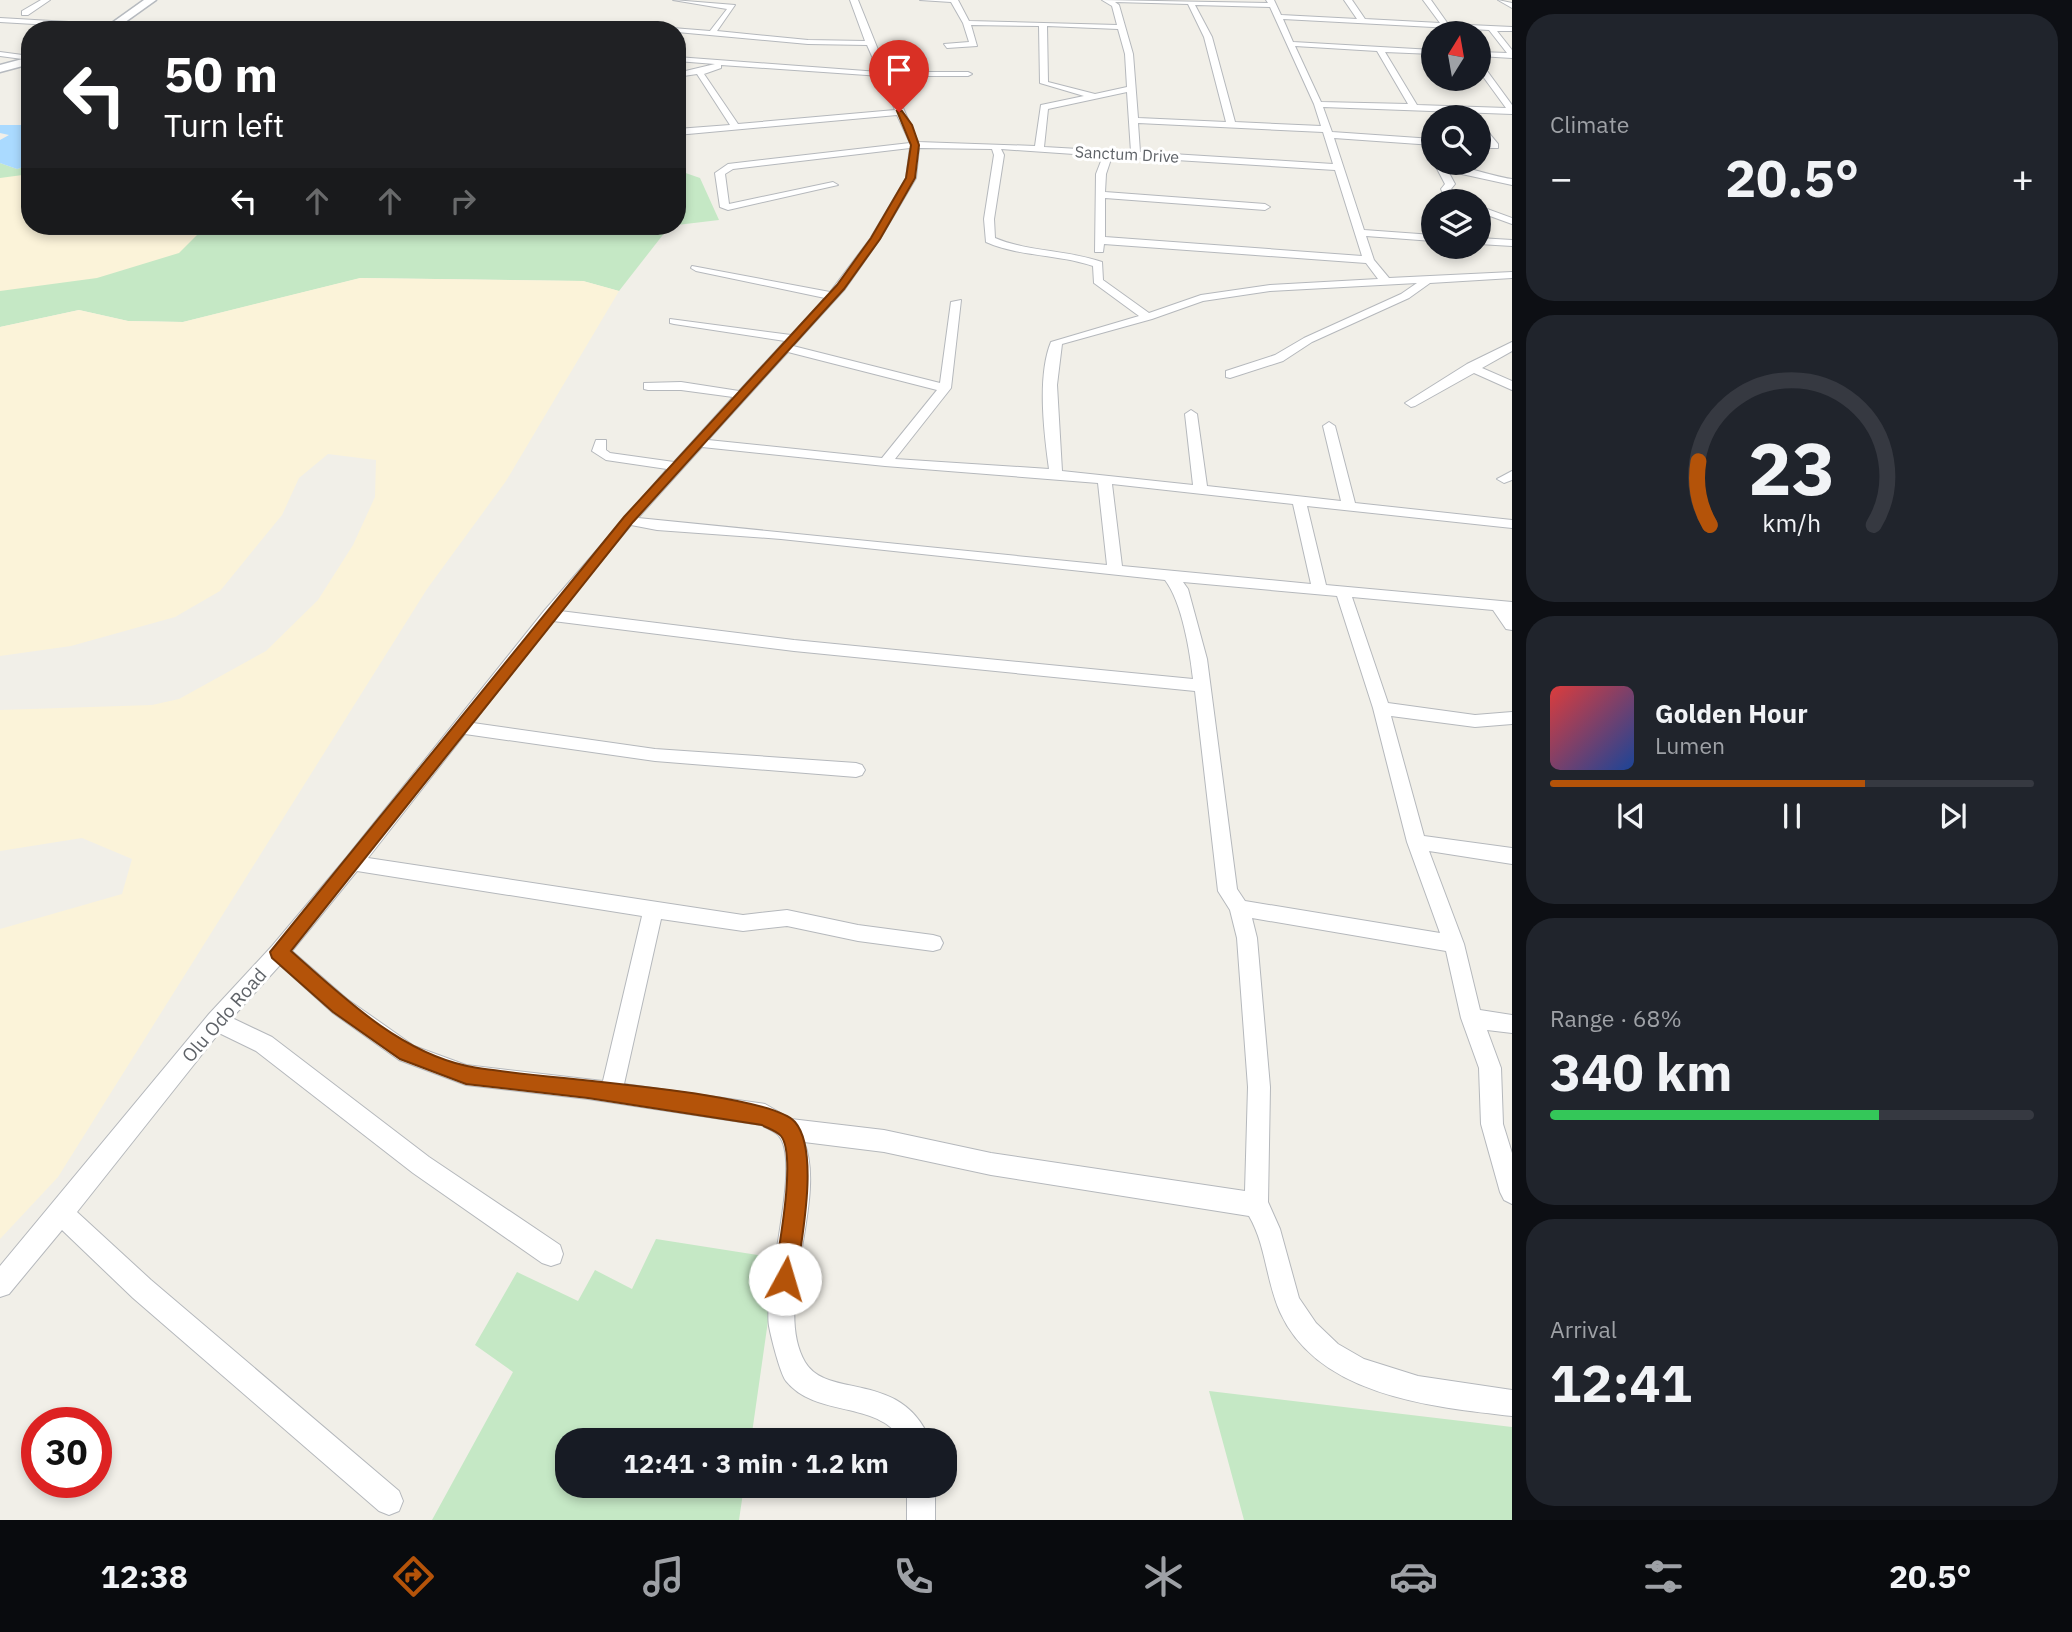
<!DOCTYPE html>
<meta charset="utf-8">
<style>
body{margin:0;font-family:"IBM Plex Sans",sans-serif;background:#20242c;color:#f1f3f6;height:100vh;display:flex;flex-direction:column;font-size:26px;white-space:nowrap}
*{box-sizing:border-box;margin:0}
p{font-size:23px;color:#9ea1a6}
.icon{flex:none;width:38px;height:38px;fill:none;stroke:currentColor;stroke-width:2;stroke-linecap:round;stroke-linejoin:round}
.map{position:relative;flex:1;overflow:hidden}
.details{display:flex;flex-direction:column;gap:14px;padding:14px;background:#0d0f14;width:560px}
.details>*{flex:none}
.guide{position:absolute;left:21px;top:21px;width:665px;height:214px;border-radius:28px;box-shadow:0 4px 10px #0003;background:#202124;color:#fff;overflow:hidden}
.needle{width:46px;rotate:11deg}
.tools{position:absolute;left:1421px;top:21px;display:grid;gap:14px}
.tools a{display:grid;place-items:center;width:70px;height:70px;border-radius:50%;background:#171b24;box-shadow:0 4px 10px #0003;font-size:35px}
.speed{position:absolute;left:21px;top:1407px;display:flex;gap:14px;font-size:35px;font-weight:700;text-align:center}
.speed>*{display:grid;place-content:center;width:91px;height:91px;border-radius:50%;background:#171b24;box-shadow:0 4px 10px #0003;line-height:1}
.speed .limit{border:10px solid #d22;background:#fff;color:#111}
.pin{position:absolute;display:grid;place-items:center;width:60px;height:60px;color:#fff;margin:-72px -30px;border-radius:50% 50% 50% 0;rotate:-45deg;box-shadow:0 0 7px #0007}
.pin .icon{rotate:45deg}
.me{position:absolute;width:77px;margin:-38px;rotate:6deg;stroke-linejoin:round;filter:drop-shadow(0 0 5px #0008)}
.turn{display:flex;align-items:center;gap:24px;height:147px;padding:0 28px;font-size:32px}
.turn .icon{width:91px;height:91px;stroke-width:2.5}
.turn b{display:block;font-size:49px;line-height:60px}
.lanes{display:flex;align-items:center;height:66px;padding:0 28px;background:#0003;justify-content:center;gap:35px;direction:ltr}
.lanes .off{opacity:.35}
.big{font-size:52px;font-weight:700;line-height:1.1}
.details .tile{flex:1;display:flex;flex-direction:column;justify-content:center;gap:10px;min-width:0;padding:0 24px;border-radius:28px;background:#20242c}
.details .dial{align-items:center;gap:0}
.dial svg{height:182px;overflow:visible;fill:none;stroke:#363941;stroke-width:7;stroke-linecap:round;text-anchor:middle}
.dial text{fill:#f1f3f6;stroke:none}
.song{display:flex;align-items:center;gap:21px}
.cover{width:84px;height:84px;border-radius:10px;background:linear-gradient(135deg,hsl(0 70% 55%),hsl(220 70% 35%))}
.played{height:7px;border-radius:4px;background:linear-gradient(90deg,#b45309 65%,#363941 65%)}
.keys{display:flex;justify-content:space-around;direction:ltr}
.heat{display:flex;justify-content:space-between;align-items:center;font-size:38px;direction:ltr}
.charge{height:10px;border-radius:5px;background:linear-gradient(90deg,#34c759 68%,#363941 0)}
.trip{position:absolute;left:555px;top:1428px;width:402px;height:70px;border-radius:28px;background:#171b24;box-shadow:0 4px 10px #0003;font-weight:700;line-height:70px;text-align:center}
.tab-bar{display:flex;height:112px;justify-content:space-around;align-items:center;background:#090b0e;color:#9ea1a6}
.tab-bar .icon{width:49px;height:49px}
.tab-bar .selected{color:#b45309}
.tab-bar b{font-size:32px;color:#f1f3f6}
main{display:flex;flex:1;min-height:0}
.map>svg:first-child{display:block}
</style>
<main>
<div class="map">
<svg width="1512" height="1520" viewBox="0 0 1512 1520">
<rect width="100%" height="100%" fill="#f1efe8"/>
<path fill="#c5e8c5" d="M0,163L17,169L30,165V226H675L669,227L619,291L583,281L361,278L183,322L128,321L79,310L0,327Z
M677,170L700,178L719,220L677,225Z
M656,1239L777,1258L751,1440H567V1486H744L739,1520H432L513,1372L475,1345L517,1272L578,1301L595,1270L632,1289Z
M1209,1391L1512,1427V1520H1244Z"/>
<path fill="#fbf3d9" d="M30,174V226H206L179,253L97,278L0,291V178Z
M360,278L583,281L619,291L506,481L427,589L58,1177L0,1239V929L122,894L132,859L82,838L0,851V710L152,705L179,699L266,651L318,600L353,545L375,497L376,460L328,454L299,478L282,515L220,591L175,617L71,646L0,656V327L79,310L128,321L183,322Z"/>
<path fill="#aadaff" d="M0,125H30V140L23,143H30V165L17,169L0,163V140L9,135L0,133Z"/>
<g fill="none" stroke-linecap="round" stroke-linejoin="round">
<defs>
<path id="street" d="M41,0H50L28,15H22V11Z
M673,0L735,5L717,31L808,40L865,41L850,0H858L887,72H968L972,74L968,76H889L918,142L1035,146L1041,105L1084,96L1040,83L1039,26L971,25L977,46L947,48L944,44L969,42L963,23L951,2L920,0H958L969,21L1117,25L1112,6L1102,0L1268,3L1266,0H1274L1281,15L1357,19L1344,0H1352L1365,19L1440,23L1423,0H1431L1448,24L1512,27V31H1497L1512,50V58L1479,56V52L1507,53L1489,30L1283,19L1293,42L1433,50V54L1385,52L1417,105L1506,108L1479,71V64H1482L1512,105V114L1323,107L1332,132L1433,139V145L1334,138L1364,230L1433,235V241L1366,236L1374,260L1389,278L1512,272V278L1430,283L1409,298L1312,342L1283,361L1230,378L1226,377V371L1275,355L1304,338L1401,294L1417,283L1270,291L1203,301L1152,319L1062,344L1057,385L1062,471L1193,485L1185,414L1191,410L1197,414L1207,486L1341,501L1323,426L1329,422L1335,426L1355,503L1512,520V528L1307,506L1326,585L1512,602V630L1506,629L1493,610L1352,597L1388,703L1475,715L1512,712V724L1475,727L1391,716L1424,836L1512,848V864L1429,851L1464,944L1480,1010L1512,1015V1033L1487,1030L1501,1068L1503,1124L1512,1153V1204L1504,1200L1500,1192L1481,1124L1479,1068L1461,1018L1446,951L1252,918L1257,938L1270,1087L1268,1202L1280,1229L1299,1298L1316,1323L1338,1344L1364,1359L1418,1376L1512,1390V1416C1432,1407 1318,1396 1280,1312C1266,1281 1266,1245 1249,1216L991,1175L884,1152L804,1142C828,1200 772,1306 805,1362C827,1400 901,1369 930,1440H902C877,1400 816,1418 786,1381C780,1373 771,1337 769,1326C763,1288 802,1163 779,1136C776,1132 766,1128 761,1125L588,1099L466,1085L399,1060L333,1013L280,965L232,1018L272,1037L429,1157L560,1245L563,1254L560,1263L551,1266L542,1263L413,1173L256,1051L219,1033L77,1212L151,1280L399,1491L403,1501L399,1511L389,1515L379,1511L133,1298L62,1230L9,1294L0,1297V1266L209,1014L272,946L346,858L544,611L667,469L606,460L592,451L596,440H606V450L610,453L674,462L733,397L681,390H648L644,389V383L681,382L739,391L785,341L674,324L670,323V319L791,335L825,298L696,271L691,268L692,266L830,292L870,239L906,178L910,148L733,169L725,174L729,204L833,182L838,185L728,210L720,207L715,173L728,164L910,143L897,115L677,135V129L730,125L697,74L677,77V73L715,64L677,61V57L879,72L867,45L808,44L677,32V30L597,26L577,30L584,23L597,22L710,31L727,9ZM1115,2L1188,4L1204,37L1226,122L1138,118L1133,54L1119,5ZM1195,5L1270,7L1314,104L1321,126L1235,122L1212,37ZM1047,26L1118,29L1125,54L1127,87L1095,94L1048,82ZM1295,46L1377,51L1408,104L1321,102ZM721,65L881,76L895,110L738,124L704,74L721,68ZM1127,92L1131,152L1044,147L1048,109ZM1138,123L1323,132L1333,164L1140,152ZM919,148L992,149L994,155L984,219L986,242C1020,257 1058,254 1093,266L1094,283L1139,316L1051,342C1037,376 1044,433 1049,469L895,459L951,388L961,300L951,302L940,383L793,346L845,289L880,239L916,178ZM1001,149L1103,156L1096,174L1095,252H1103L1104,244L1366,263L1378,279L1270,285L1201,295L1149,313L1103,280L1102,262C1067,250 1028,252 995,238L994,219L1004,155ZM1112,156L1335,170L1362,256L1105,237V198L1265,210L1270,207L1265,204L1105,192L1106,174ZM788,352L937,390L882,458L708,440ZM702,447L885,466L1098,483L1107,565L638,518ZM1112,484L1293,504L1311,584L1122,566ZM631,525L657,530L781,539L1165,580C1182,602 1190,652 1193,679L794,640L560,611ZM1183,582L1337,596L1373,708L1407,842L1440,933L1245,901L1237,889L1207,659L1188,589ZM553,621L794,651L1195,691L1218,891L1230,910L1237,938L1248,1087L1245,1191L991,1153L884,1130L791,1119L765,1104L624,1084L661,919L743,931L787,926L858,941L933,951L940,949L943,943L940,937L933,935L858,925L787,910L743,915L368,858L465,734L655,761L856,777L862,775L865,770L862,765L856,763L655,749L473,723ZM357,871L642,916L603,1081L466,1065L414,1046L347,999L292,951Z
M1498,0L1512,3V8Z
M0,18L103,24L107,26L103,28L0,22Z
M0,52L30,56V60L0,56Z
M1479,121L1498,144V148H1479V142L1488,143L1479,130Z
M1434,163C1455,162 1489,176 1512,179V185L1448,171L1455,184L1451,189L1463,201C1452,202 1445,200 1441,189L1445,184Z
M1479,206L1512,218V224L1479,212Z
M1479,238L1512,240V246L1479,244Z
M1512,342V351L1482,368L1512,381V390L1474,373L1415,406L1411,407L1405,403L1467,364Z
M1512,471V480L1504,483L1497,479Z
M907,1486H935V1520H907Z"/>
<path id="secondary" d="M144,0H156L114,30H102Z
M30,57V64L0,72V65Z"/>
</defs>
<use href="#street" stroke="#b5b8bc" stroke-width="2"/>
<use href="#secondary" stroke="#b6babf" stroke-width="3"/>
<use href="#street" fill="#fff" fill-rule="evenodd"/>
<use href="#secondary" fill="#fff" fill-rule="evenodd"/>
</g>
<path fill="#b45309" stroke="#753606" stroke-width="2" d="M897,111H902L912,125L919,145L915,178L880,239L844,289L633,522L291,951C342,996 398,1051 467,1066C522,1078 768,1090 795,1122C820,1151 801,1242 796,1279L793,1287L785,1290L777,1287L774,1279C778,1252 797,1156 781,1136C777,1131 767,1128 762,1125L588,1098L466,1084L400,1059L333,1012L272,958L270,952L624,517L837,285L871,238L906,178L911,145Z"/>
<g text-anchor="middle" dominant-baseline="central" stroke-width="6" stroke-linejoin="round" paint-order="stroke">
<g font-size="16" fill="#5f6368" stroke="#fff">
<text transform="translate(1127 154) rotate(3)">Sanctum Drive</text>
</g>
<g font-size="19" fill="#5f6368" stroke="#fff">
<text transform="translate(224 1015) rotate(-49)">Olu Odo Road</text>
</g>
</g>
</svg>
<div class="tools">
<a><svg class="needle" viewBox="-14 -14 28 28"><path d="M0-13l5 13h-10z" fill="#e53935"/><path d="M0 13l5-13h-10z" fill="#9ea1a6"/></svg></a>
<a><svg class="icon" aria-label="search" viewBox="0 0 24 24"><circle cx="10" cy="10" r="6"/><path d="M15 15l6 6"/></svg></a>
<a><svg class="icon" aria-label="layers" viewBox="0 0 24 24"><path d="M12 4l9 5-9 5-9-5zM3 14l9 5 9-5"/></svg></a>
</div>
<div class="speed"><div class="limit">30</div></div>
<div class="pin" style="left:899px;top:112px;background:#d93025"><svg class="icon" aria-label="arrive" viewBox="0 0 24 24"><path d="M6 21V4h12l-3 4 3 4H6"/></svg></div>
<svg class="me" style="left:785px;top:1279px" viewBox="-20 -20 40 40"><circle r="19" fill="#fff"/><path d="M0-13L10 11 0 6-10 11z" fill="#b45309"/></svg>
<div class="trip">12:41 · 3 min · 1.2 km</div>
<div class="guide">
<div class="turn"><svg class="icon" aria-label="left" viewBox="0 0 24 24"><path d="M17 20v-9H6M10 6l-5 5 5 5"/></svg><div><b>50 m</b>Turn left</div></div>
<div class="lanes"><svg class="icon" aria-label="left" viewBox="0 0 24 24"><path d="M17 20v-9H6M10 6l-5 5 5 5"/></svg><svg class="icon off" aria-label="ahead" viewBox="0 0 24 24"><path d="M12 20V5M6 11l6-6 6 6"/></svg><svg class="icon off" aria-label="ahead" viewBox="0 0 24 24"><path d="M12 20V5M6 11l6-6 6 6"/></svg><svg class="icon off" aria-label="right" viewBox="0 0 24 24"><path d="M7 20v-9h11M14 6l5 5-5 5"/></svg></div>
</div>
</div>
<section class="details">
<div class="tile"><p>Climate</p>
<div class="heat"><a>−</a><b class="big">20.5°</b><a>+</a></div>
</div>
<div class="tile dial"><svg viewBox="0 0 100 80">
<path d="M14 69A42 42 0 1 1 86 69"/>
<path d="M14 69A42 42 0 0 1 9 41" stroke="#b45309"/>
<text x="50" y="56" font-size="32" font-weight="700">23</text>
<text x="50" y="72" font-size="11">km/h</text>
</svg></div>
<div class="tile">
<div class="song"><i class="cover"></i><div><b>Golden Hour</b><p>Lumen</p></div></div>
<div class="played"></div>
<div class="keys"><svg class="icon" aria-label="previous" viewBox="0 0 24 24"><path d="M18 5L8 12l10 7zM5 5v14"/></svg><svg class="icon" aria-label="pause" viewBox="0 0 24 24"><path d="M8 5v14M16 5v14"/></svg><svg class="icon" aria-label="next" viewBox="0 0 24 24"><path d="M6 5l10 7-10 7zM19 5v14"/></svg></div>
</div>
<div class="tile"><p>Range · 68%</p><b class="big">340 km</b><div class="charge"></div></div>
<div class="tile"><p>Arrival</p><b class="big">12:41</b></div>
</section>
</main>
<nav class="tab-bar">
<b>12:38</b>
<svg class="icon selected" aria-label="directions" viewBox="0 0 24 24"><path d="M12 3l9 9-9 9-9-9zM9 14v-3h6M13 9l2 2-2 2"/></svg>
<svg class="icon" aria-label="music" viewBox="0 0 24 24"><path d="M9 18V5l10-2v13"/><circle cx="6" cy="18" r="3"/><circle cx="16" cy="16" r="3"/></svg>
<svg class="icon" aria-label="phone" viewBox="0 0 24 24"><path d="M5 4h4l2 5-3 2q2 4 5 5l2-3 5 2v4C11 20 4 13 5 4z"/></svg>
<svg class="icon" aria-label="climate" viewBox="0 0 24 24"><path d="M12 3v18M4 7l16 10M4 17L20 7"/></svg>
<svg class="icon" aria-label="car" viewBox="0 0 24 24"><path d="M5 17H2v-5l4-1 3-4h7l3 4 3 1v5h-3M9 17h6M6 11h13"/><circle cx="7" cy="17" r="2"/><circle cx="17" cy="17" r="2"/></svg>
<svg class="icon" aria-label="filters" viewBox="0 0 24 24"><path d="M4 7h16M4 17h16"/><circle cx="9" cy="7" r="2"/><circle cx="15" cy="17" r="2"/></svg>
<b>20.5°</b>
</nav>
